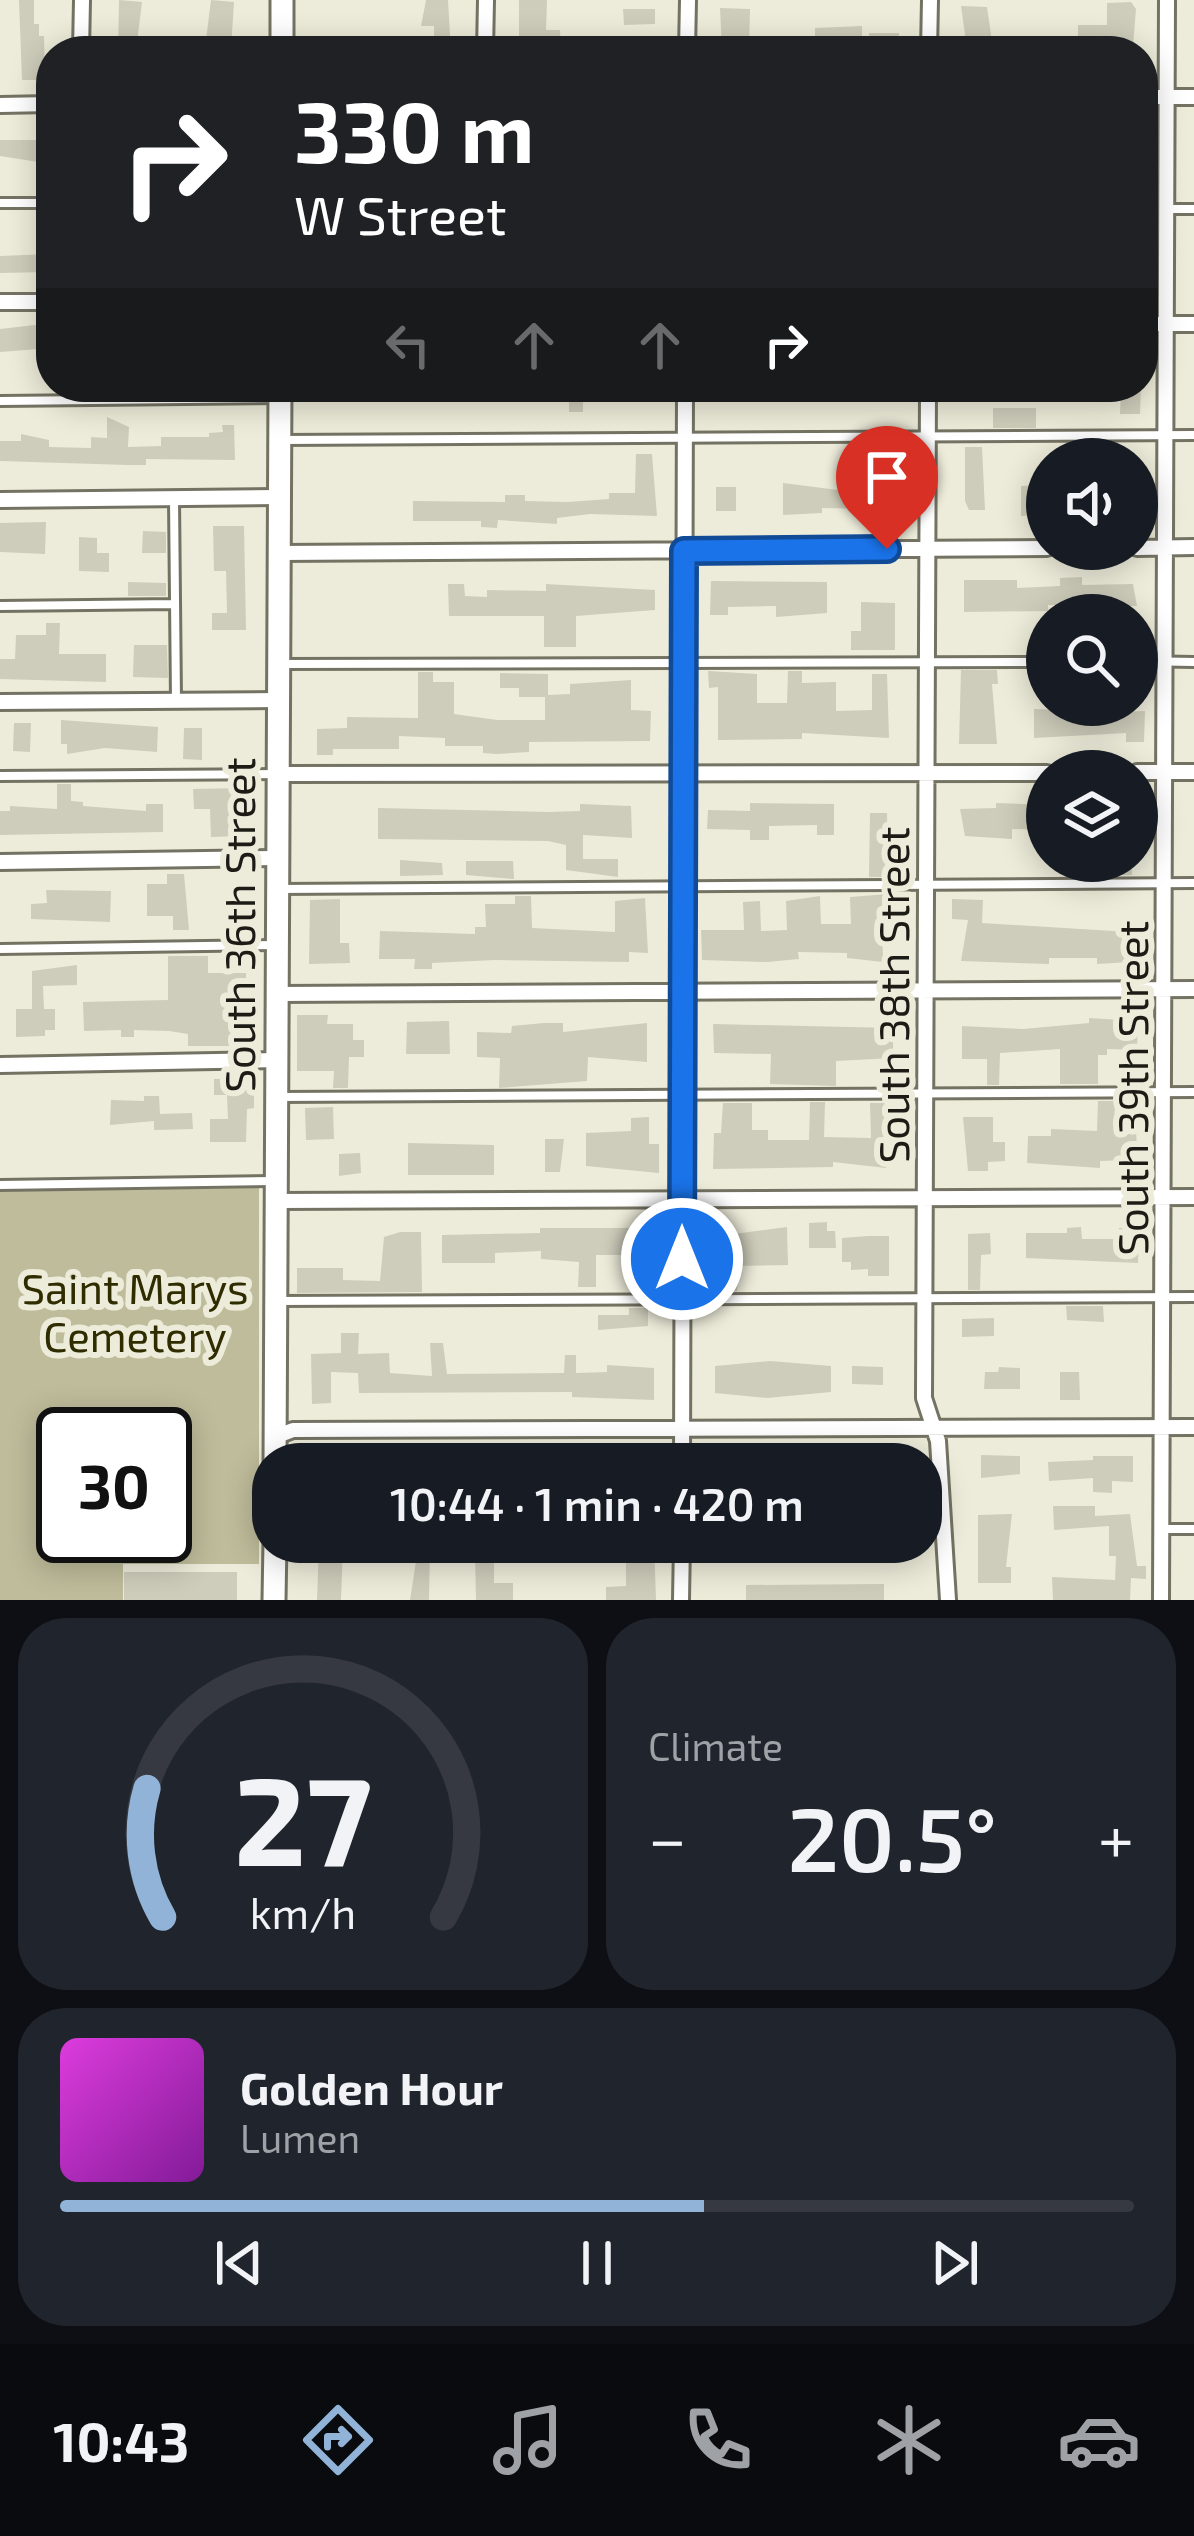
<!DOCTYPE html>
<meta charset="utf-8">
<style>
body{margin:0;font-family:"Exo 2",sans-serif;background:#20242c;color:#f1f3f6;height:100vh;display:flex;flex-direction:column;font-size:45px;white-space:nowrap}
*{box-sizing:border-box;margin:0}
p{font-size:39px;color:#9ea1a6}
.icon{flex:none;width:66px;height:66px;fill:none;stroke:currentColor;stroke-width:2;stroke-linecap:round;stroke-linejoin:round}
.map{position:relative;height:1600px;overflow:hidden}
.panel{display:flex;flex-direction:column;gap:18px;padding:18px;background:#0d0f14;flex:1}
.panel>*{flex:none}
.banner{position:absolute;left:36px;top:36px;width:1122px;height:366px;border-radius:48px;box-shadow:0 6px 30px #0003;background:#202124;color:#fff;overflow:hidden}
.tools{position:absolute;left:1026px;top:438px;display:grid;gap:24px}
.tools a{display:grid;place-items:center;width:132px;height:132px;border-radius:50%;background:#171b24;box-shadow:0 6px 30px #0003;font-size:60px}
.speed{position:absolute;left:36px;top:1407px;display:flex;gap:24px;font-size:60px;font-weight:700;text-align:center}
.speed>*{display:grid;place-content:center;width:156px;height:156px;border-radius:50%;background:#171b24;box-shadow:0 6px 30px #0003;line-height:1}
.speed .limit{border:6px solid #111;border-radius:18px;background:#fff;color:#111}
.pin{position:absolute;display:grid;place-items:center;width:102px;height:102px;color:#fff;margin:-123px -51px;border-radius:50% 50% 50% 0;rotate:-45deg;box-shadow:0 0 12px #0007}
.pin .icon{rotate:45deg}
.me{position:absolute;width:132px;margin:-66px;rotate:0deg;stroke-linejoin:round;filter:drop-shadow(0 0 9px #0008)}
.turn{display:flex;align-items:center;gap:42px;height:252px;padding:0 60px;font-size:54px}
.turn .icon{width:156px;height:156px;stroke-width:2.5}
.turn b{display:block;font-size:84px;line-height:102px}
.lanes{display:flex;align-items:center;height:114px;padding:0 60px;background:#0003;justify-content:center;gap:60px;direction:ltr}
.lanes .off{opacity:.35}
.big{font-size:90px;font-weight:600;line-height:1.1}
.panel .tile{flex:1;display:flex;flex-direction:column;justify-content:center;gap:18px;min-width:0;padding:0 42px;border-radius:48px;background:#20242c}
.panel .dial{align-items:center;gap:0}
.dial svg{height:312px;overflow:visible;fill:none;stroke:#363941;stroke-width:7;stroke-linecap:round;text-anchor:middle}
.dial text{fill:#f1f3f6;stroke:none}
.song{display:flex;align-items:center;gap:36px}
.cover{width:144px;height:144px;border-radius:18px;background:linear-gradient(135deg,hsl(300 70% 55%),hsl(290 70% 35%))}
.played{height:12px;border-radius:6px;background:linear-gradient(90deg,#92b3d8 60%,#363941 60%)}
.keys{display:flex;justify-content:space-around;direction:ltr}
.heat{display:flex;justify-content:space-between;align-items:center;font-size:66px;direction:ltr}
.panel .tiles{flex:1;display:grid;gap:18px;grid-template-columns:1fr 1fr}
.tile:last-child{grid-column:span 2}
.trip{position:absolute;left:252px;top:1443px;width:690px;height:120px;border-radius:48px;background:#171b24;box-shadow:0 6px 30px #0003;font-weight:600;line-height:120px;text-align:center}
.tabs{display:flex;height:192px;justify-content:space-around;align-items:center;background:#090b0e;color:#9ea1a6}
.tabs .icon{width:84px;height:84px}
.tabs .on{color:#92b3d8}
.tabs b{font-size:54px;color:#f1f3f6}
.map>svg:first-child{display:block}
</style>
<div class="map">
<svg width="1194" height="1600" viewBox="0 0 1194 1600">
<rect width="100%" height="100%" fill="#edecda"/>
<path fill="#bebc9a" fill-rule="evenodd" d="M259,1188V1564H123V1600H0V1191ZM63,1434H165V1536H63Z"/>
<path fill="#cecdbb" d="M19,0H34V24H39V36H44L45,74H37V80H22Z
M119,0L142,2L136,51H118Z
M211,0L234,2L231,49L205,48Z
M426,0H448L451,51H434V26H421Z
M519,0H547L546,30H560L561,51H519Z
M1131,2L1136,9L1133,47H1103V37L1078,38V25H1107V3Z
M961,6L987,7L993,48L967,49Z
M720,8L750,9L749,51H722Z
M623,9H655V24L624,25Z
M862,26V42H815V28Z
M869,33H899V50H869Z
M325,38H363V51H325Z
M0,140H51V164L0,156Z
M49,254V272L0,273V256Z
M35,325L51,326V348L0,352V329Z
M544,387H583V412H569V402H544Z
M1121,387H1141L1140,414H1120Z
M993,408H1036V428H993Z
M107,417L129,427L128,447L161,446V437H209V433L223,432L222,425H234L235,460L146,459V465H127L0,461V441H21V434L49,440V447L91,448V437L107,438Z
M965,447H982L985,510H969L965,501Z
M636,454H652L657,516L590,514L557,518V524L498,520L497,528L481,527V521H413V501L505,502V495H525V501L568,502L609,499V493H635Z
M846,481L889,482L888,515H871V509L822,508V513L783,515V483L846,491Z
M1039,485L1040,515L1021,516V486Z
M716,487H736V511H716Z
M46,522L45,554L0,552V523Z
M213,526H244L246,630H212V613H227L226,571H214Z
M143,531L166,532V553H142Z
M79,537L97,538V553H109V572L79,571Z
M1082,577V585L1133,584L1137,606H1129L1130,613L1086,605H1048V611L964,612V580H1017V588L1060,586V578Z
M711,581L827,582V613L776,617V606L728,607V615H710Z
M128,582L166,583V596H128Z
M448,584H464L465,596L487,597V590L546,591V584L655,590V610L576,616V647H544V616H449Z
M861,602L895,603V650H851V631H861Z
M46,623H60L59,654H106V682L0,679V659H15L16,635H46Z
M134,645H167L168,678L133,677Z
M961,670H997L998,684H992L997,744H959Z
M708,671L757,674V703H787L788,671H802V683L836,682V711L872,710V674H887L889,738L802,733V739L718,740V687L709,688Z
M418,672H433V682H454V714L497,720H545V697H519V688H500V673L548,674V695L570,694V684L631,680V710L651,711L650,741L529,742V752L496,754L483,753V746H445V738L399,736V749H333V755H317V729L347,728V717L418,718Z
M1066,705H1084V713L1145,711L1144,742H1126V733L1034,738V709L1067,710Z
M61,720L158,727L157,752L105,748L67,754V744H61Z
M14,723H31L30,752L13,751Z
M184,728H202V760L183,759Z
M57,784H71V801L83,802V806L146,811V804H163V832L0,835V811H10V806L57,809Z
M243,788L240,836L211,837L210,809H194L193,789Z
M750,803L834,804V835H817V825L769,826V840H750V830L707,829L708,810L750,811Z
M996,803L1047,805V830L1012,829V839L965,836L960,809L996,808Z
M580,804L631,806L632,838L583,835V859H618V877L566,870V845L548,841L378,839V808L548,812L580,811Z
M870,813H887L888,877H869Z
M400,860L442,863L443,875L400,876Z
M466,861H513L514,879L466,875Z
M1085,861L1132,862V875H1085Z
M167,874H184L189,930H173V916H147V884H167Z
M46,890L111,891L110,922L31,919V904L47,903Z
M901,893V905H882L883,962L847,958V953L798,952L799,959L767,962L702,960L701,930H744L743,902L760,901L761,931L787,930L786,901L820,896L821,924H851L850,897Z
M515,896H531L532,928L615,932V901L645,898L648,953L629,952V962L495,960L432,963V969H414L415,959H379L380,931L475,934V927H486L485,904H515Z
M340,899V943H349L350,963L309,964L310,900Z
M952,899L983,900L982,923L1146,933L1147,954H1140V961L1114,963L1097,964V958H1049V964L961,961L968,920L952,919Z
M168,956H208V973H246V1013H256V1046H188V1034L169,1031L134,1030V1037H121V1030L84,1031L83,1002L168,1000Z
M77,965V985L43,986L44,1009H55V1030H45V1036L16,1037V1009H32V971Z
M297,1015H328L327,1024H353V1040H364V1057H349L348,1088H333L334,1071H297Z
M1089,1018L1138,1021L1137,1050L1107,1049V1055H1098V1084H1060V1049L1000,1053L999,1085H987V1059H962V1026L1023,1029L1089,1023Z
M449,1021L450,1054H406L407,1022Z
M544,1023H563V1032L647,1023V1062L588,1057L587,1081L499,1088L500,1058L477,1057V1032L511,1033L512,1026Z
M713,1024L893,1028V1058L836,1061V1086L770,1084L771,1054L714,1053Z
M254,1078V1108L247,1109L246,1142H210V1119H228L227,1095H214V1079Z
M144,1096H159L160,1114L192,1113L193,1129L154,1130V1121L110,1125L111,1100L144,1101Z
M1098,1101H1115L1114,1129H1136L1137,1150H1128V1160L1100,1161V1168L1027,1163L1028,1136H1051V1129L1097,1131Z
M810,1102H825L824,1137L871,1138L870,1103H886V1168L833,1162V1167L713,1169L714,1133H721L723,1103H752V1130H768V1140H809Z
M333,1107L334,1139L306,1140L305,1108Z
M649,1117V1144H659V1173L586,1166V1133L631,1131V1118Z
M963,1117H993V1142H1005V1161L988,1162V1171H968Z
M545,1139H564L560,1172H545Z
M408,1143L494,1145V1175H408Z
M360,1153L361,1173L339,1176V1154Z
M827,1222V1231H835L836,1248H809V1223Z
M719,1226H734V1234L787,1227L788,1265L739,1266L737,1291H707V1282L718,1283Z
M1081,1227L1082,1239H1119V1228H1139L1138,1263L1026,1258V1233H1067V1228Z
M540,1228H652L653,1291H635L629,1255H596V1287H578L579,1262L541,1259V1251L495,1253V1263H442V1235L540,1233Z
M400,1232H421L422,1292L297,1293V1268H343V1280L380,1281L384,1237Z
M990,1233L991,1254L981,1255L980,1290H968V1234Z
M868,1236H889V1276H868V1269L851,1270V1262H842V1238Z
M1066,1306H1103L1104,1322L1067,1320Z
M629,1308H648V1326L598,1330V1315H629Z
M994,1318V1336L962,1337V1319Z
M341,1333H359L358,1354L389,1353L390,1373L432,1376L430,1343H443L447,1374L564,1373L565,1355H576V1373L607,1372V1365L654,1368V1400L572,1397V1392L359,1393L358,1373L331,1372V1403L312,1404L311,1354L341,1353Z
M770,1361L831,1366V1392L767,1398L715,1393V1366Z
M852,1366L883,1367V1385L852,1384Z
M999,1367L1020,1368V1389H984L985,1372H998Z
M1060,1372H1079L1080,1400H1060Z
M981,1455L1020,1456V1474L981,1478Z
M1093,1456H1133V1482L1112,1481V1493L1093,1492V1478L1049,1481L1048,1462L1093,1460Z
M1053,1506H1095V1516L1130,1514L1137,1566H1146V1579L1131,1578L1130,1600H1053L1052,1577L1115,1580L1116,1556H1109V1526L1054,1530Z
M1012,1514L1006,1567H1011V1583H978V1515Z
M319,1543L343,1544L341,1600H317Z
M596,1543H654L656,1600H606V1587L626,1586V1558H595Z
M418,1548H430L429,1600H410Z
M475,1556H494V1583H513V1600H476Z
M124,1572H237V1600H124Z
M884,1584V1600H746V1585Z"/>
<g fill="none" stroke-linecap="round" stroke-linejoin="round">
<defs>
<path id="service" d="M0,203H51
M1167,209H1194
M0,401L278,398
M281,440L1194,435
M174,499L176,700
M0,606L175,604
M1137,661L1194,662
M279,664L1047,662
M0,776L277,774
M279,889L1194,883
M0,949L276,945
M278,1097L1194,1092
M0,1185L274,1181
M277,1301L1194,1297
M1162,1529H1194
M921,1531H945"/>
<path id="minor" d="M81,51L82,0
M485,51L486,0
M687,51L688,0
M929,51L930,0
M1143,97H1194
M0,105L51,104
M0,302H51
M1143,324H1194
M928,387L924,1398L938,1441L948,1600
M0,500L279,497
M1137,548L1194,547
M279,553L1047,548
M0,702L278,700
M1137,772H1194
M278,774L1047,773
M0,862L277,858
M278,994L1194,989
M0,1065L276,1060
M277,1201L1194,1197
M275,1437L293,1430L1194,1427
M682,1464L685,387
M681,1600L682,1542
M1161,1600L1167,0"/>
<path id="secondary" d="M282,51V0
M275,1464L280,387
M274,1600L275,1542"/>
</defs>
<use href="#service" stroke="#747363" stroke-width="14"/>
<use href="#minor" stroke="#747363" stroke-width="20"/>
<use href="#secondary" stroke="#747363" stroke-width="27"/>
<use href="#service" stroke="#fff" stroke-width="8"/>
<use href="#minor" stroke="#fff" stroke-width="14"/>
<use href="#secondary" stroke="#fff" stroke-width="21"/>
</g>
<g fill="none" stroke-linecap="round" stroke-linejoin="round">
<defs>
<path id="route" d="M682,1259L684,551L887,549"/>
</defs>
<use href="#route" stroke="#114b97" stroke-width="30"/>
<use href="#route" stroke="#1a73e8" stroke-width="21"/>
</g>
<g text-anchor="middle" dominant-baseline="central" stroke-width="12" stroke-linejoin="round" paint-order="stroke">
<g font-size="42" fill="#1c1b15" stroke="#edecda">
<text transform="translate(238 925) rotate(-90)">South 36th Street</text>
<text transform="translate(892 995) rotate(-90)">South 38th Street</text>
<text transform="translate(1131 1088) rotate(-90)">South 39th Street</text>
</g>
<g font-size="42" fill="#2f2c00" stroke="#edecda">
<text x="135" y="1287">Saint Marys<tspan x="135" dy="48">Cemetery</tspan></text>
</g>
</g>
</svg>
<div class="tools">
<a><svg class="icon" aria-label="sound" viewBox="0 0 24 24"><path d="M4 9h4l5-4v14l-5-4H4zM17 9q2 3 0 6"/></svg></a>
<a><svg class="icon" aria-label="search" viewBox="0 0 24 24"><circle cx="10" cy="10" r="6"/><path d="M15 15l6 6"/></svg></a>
<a><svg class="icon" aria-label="layers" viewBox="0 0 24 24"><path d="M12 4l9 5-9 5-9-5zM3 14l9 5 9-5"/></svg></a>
</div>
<div class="speed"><div class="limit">30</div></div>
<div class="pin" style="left:887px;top:549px;background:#d93025"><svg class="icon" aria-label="arrive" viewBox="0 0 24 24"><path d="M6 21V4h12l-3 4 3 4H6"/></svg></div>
<svg class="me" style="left:682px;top:1259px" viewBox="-20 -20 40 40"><circle r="17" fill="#1a73e8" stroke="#fff" stroke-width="3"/><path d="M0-11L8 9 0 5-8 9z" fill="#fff"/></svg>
<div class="trip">10:44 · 1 min · 420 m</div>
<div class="banner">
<div class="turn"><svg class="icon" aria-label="right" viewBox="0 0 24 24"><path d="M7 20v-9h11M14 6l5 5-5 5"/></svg><div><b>330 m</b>W Street</div></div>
<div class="lanes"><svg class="icon off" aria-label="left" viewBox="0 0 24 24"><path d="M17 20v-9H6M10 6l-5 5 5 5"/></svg><svg class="icon off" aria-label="ahead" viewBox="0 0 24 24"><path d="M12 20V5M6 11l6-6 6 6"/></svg><svg class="icon off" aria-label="ahead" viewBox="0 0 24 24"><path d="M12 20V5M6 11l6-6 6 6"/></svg><svg class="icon" aria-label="right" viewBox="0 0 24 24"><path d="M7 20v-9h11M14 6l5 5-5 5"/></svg></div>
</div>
</div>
<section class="panel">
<div class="tiles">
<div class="tile dial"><svg viewBox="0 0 100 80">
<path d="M14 69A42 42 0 1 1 86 69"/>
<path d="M14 69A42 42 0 0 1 10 36" stroke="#92b3d8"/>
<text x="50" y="56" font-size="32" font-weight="700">27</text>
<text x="50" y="72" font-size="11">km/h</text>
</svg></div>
<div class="tile"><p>Climate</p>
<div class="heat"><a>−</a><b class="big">20.5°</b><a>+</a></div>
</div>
<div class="tile">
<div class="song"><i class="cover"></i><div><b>Golden Hour</b><p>Lumen</p></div></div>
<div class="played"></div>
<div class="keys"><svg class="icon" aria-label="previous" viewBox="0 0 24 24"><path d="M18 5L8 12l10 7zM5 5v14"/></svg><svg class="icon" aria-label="pause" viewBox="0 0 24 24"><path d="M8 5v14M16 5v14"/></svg><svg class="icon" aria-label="next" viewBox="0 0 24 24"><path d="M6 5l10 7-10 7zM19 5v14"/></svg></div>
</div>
</div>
</section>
<nav class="tabs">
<b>10:43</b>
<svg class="icon on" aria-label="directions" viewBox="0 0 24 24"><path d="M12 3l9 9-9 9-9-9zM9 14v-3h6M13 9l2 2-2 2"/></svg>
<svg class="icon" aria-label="music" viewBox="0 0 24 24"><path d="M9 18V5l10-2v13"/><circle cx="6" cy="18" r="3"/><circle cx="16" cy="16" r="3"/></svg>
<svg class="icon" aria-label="phone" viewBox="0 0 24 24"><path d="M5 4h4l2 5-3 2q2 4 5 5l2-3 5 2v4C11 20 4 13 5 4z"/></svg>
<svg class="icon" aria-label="climate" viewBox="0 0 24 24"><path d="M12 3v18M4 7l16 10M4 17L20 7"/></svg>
<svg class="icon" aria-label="car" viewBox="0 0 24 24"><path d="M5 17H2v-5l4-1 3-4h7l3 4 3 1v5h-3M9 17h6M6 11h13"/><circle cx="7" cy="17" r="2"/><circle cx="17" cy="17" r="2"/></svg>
</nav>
